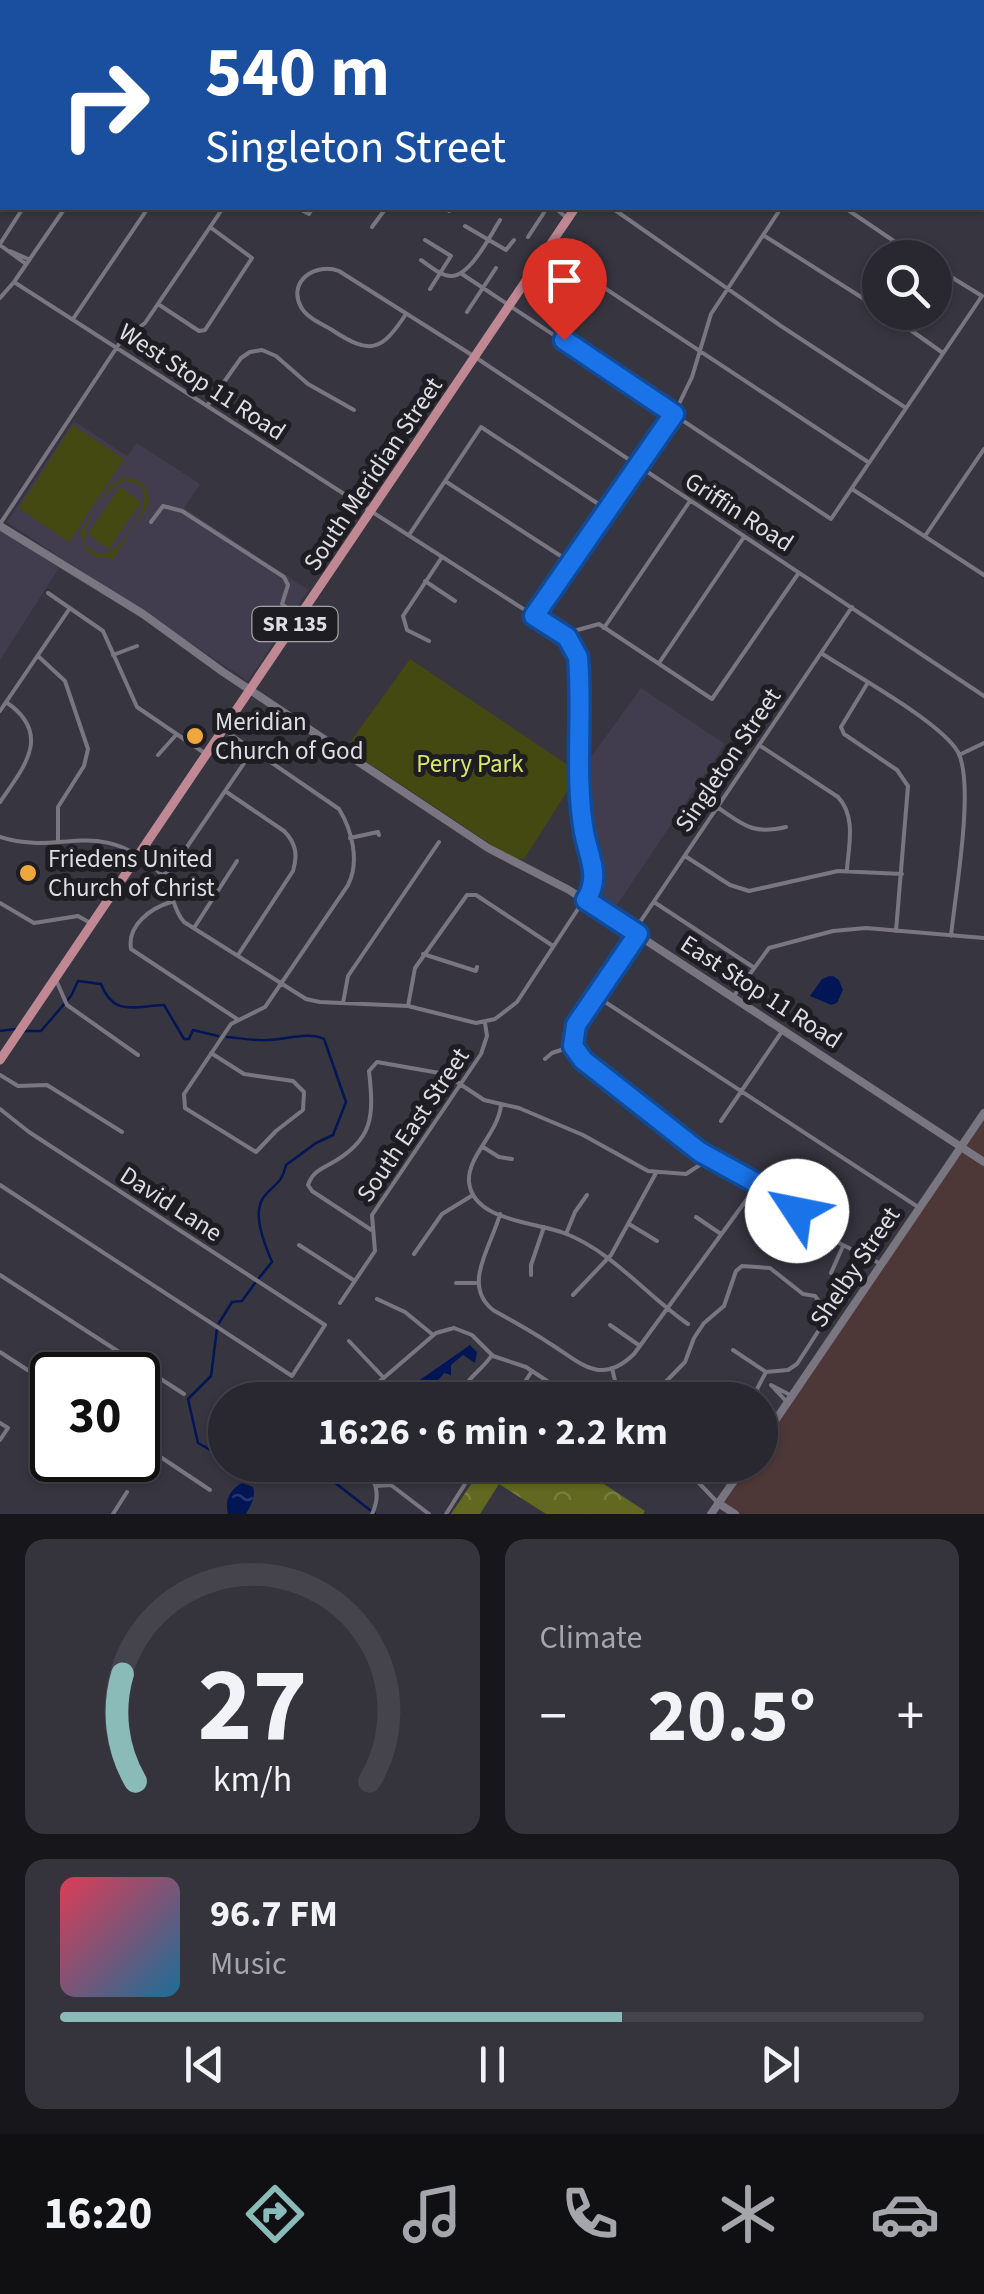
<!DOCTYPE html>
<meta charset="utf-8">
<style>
body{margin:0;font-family:"Source Sans 3",sans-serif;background:#35343c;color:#f1f3f6;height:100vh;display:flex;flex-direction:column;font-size:38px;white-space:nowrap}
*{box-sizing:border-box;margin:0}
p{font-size:32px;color:#a5a6ab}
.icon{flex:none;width:55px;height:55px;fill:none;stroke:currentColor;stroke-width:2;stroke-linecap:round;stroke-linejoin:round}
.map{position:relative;height:1514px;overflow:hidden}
.panel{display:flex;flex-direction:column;gap:25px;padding:25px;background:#17161a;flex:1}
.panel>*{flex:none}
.guide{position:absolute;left:0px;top:0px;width:985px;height:210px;box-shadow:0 2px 8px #0004,0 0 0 2px #45444c;background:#1a4fa0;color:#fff;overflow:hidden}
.fabs{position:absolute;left:862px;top:240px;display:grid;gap:20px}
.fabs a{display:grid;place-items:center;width:90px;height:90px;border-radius:50%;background:#292830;box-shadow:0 2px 8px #0004,0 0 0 2px #45444c;font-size:50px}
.speed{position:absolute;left:30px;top:1352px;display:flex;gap:20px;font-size:50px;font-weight:700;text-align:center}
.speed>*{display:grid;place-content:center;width:130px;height:130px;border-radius:50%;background:#292830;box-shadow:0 2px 8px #0004,0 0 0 2px #45444c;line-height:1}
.speed .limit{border:5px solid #111;border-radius:15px;background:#fff;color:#111}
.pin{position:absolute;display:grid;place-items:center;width:85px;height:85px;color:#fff;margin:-102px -42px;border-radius:50% 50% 50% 0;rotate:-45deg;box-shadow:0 0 10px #0007}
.pin .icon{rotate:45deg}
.me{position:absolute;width:110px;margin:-55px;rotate:304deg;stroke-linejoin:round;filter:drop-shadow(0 0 8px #0008)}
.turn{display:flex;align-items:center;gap:35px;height:210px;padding:0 40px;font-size:45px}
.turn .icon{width:130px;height:130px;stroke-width:2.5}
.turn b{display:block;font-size:70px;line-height:85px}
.big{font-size:75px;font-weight:700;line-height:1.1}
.panel .widget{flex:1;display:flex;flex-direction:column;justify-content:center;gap:15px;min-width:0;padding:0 35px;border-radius:20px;background:#35343c}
.panel .dial{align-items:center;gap:0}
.dial svg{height:260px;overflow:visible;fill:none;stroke:#45444c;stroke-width:7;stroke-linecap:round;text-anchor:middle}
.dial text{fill:#f1f3f6;stroke:none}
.song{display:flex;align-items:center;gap:30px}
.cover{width:120px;height:120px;border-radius:15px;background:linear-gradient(135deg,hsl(350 70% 55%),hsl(200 70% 35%))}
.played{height:10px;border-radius:5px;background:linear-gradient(90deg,#8bbbb9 65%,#45444c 65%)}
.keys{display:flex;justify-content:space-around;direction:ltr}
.heat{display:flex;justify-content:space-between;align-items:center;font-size:55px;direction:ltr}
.panel .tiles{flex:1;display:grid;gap:25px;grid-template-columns:1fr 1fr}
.widget:last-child{grid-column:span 2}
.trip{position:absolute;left:208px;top:1382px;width:570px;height:100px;border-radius:50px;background:#292830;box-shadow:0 2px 8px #0004,0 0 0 2px #45444c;font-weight:700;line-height:100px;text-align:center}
.tab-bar{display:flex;height:160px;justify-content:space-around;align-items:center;background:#101013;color:#a5a6ab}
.tab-bar .icon{width:70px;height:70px}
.tab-bar .active{color:#8bbbb9}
.tab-bar b{font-size:45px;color:#f1f3f6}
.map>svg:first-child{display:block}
</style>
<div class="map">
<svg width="984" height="1514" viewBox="0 0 984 1514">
<defs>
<pattern id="forest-crowns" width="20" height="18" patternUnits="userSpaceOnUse" patternTransform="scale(2.5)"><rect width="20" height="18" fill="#62681f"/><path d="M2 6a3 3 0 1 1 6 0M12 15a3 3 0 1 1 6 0" fill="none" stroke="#787d3f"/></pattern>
<pattern id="water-ripples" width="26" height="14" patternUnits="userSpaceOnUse" patternTransform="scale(2.5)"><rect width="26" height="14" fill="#021656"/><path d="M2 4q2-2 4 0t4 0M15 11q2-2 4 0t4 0" fill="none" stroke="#26376e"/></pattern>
</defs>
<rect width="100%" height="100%" fill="#373540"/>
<path fill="#4d3837" d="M984,1120V1514H741L724,1503L750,1465H760V1450Z"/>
<path fill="#423d4e" d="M74,421L127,456L137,443L200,484L184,508L308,590L248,681L7,522Z
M0,528L59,568L0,660Z
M641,688L725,744L613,911L594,898L601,876L585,807V760L591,757Z"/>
<path fill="url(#forest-crowns)" d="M484,1465H575L645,1511L643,1514H546L499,1484L480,1514H451Z"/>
<path fill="#444912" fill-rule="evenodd" d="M73,425L124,459L69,542L19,508Z
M121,478C137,476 148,484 149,501L145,511L112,561L110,557H96L87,552L80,533L109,487ZM122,481C173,479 124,551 105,554C96,556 91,551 85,544C81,524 105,491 122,481Z
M120,487L141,502L109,549L88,534Z
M410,659L571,767L576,777L525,858L513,859L346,748Z"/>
<path fill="url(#water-ripples)" d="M832,975L839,980L843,990L837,1003L831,1005L810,996L822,979Z
M470,1345L477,1352L475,1363L463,1355L451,1365V1375L444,1373C430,1392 413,1400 391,1400Z
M242,1483L253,1487C256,1497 251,1505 246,1514H228C224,1499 231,1489 242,1483Z"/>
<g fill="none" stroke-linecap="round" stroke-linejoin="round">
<path stroke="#021656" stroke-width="2.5" d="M0,1031L15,1029
M22,1031H41L71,996L78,981L101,984C114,1017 134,1006 164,1005L184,1039H189L193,1030L218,1036
M227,1037C240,1038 255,1041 268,1040C284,1040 309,1031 324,1039L346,1102L333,1135L316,1143L286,1165C281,1186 274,1183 263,1198C252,1215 265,1245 272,1262L259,1278
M219,1323L232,1302L242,1301L255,1283
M217,1329L211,1376L188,1399L198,1443L219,1455L225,1462
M249,1465L282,1468L329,1478L375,1514"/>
<path stroke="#797682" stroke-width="4" d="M20,0L24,2
M264,0V2
M906,0L910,2
M37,2L39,0
M131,2L133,0
M247,2L260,0
M317,2L318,0
M407,2L409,0
M509,2L511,0
M613,2L615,0
M982,26L984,24
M0,51L2,54
M982,94L984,95
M0,156L2,152
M0,165L2,166
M298,208L309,214L313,208
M445,208L449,211
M555,208L567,218
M612,208L781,326L906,408
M845,208L919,258
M465,226L506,250L514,240
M372,227L386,208
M763,235L880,309
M528,237L547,208
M425,240L451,256L430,289
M0,244L23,208
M0,245L26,264
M547,250L868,462
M10,251L28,259
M421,260C430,266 441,276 451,276C470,277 491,234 500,220
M462,274L831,519L982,296L935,267
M0,298L14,282L65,208
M158,304L199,331L205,330L252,258L210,227
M467,312L496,268
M885,312L943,353
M406,314C381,352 370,355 332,330C322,324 307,318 301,307C287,281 316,262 339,271L475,357L984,696
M73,319L148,208
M207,406L241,358L250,352L262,350L276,356L308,384L354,410
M445,481L570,562
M852,489L984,575
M151,522L163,506L182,511L284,577L288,585L282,604L296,615
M0,524L121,341L145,323L223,208
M409,535L481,427L606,509
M925,536L984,449
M425,581L455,601
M48,593L103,631L137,707L203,752
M534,616L676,410L692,377L711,314L781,208
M604,628L690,501
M563,634L599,624L712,699L798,574
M429,641L407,630L403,616L442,557
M821,653C853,674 941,722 958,752C975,785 955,895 951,936
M113,655L137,646
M38,656L65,681L88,749L84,766L58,807V840
M659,663L744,537
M867,684L841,727L844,734L897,770L908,786L896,931
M0,711L70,608
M759,745L838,797C856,816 849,844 847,869
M158,755L176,735
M959,755L984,743
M225,791L284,831C296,843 298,855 293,871L238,955
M0,802C24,767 53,734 6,702
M717,807C744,825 752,835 786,827
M0,837C61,857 98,815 159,872C173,885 171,908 184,922L306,999L320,1002L408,1006L476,1023L495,1019L517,1002L595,883L583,823L578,661L567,637L14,282
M350,838L378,832L379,835
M685,856L730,885L749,891L838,871L902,874
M163,875L174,866L253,750
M171,902C151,908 127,925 131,949L237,1019
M654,902L753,967
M0,903L34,923L78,916L92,924
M194,928L237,861
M634,931L852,607
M423,954L476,971L477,967
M56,980L67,1005L138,1055
M596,996L918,1207
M733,997L769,948L833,931L866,928L984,938
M343,1003L348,976L439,842
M408,1006L415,968L467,895H476L553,946
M573,1046L583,1060L702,1154L775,1194L833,1240L881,1264
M573,1046L576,1025L637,936
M211,1053L244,1074L293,1081L304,1092L303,1110L276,1131L256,1152L185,1108L184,1094L231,1024L265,1007L348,885C360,862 352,830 339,809L224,730
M545,1059L552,1053L573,1046
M0,1075L18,1086L47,1085L122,1132
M501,1105C498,1134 467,1156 469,1182C473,1221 535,1222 564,1233C612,1251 647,1296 688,1324
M0,1109L29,1132L325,1325L292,1376L0,1185
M721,1121L783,1030
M483,1147L499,1157L512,1159
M500,1214C492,1245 461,1285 493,1310C512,1321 531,1331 549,1343C580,1362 600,1387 634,1354L758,1184
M696,1217L721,1234
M629,1224L657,1241
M373,1231L312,1191L308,1185C312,1173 319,1170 330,1164C374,1140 374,1116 369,1071L377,1062L445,1074L484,1100L519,1108L583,1135L648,1171L686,1174L709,1159
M566,1234L575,1212L587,1195
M784,1240L805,1218
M299,1245L355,1281
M414,1254L442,1214L473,1195
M831,1273L843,1246
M0,1275L184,1394
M531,1275V1265L544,1227
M456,1283H477
M573,1295L611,1255L656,1173
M377,1299L405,1312L432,1334
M340,1303L375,1251L372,1215L481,1054L487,1036L485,1023
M610,1325L640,1346
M349,1341L383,1377
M733,1350L766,1372
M0,1352L52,1386
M612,1368L616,1385
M319,1386L340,1400
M358,1400L436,1333L454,1328L472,1335L493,1356L526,1367L576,1400
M460,1400C463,1379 481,1372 492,1355
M513,1400L532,1371
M648,1400L685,1362L694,1338L704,1323L724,1306L736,1271L742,1266L770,1268L803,1294L815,1296L818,1300L819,1330L797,1364L788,1370L766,1372
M760,1400L757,1389L766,1372
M786,1401L771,1385L792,1396
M760,1416V1402
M0,1423L8,1428L0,1440
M138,1442L210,1490
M359,1465C377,1477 381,1495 372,1514
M673,1465L698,1482L718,1503
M376,1486L391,1485L429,1514
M113,1514L127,1492
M446,1514L477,1465"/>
<path stroke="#797682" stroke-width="8" d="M743,0L747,2
M982,156L984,157
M0,526L143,614L223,672L488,848L569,890L984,1162
M760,1443L984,1113
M718,1503L735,1514
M711,1514L745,1465"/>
<path stroke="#bf8893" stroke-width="9" d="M712,2L714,0
M0,1060L575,208"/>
</g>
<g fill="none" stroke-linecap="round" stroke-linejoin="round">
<defs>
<path id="route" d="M564,340L674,414L534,616L567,637L578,657C583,715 574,775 584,832C589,858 601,876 586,900L638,934L576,1025L573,1046L583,1060L700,1152L776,1194L797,1211"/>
</defs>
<use href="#route" stroke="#114b97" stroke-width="25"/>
<use href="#route" stroke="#1a73e8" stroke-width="18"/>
</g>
<g fill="#efa73d" stroke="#1e1d22" stroke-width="4">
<circle cx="195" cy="736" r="10"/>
<circle cx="28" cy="873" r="10"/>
</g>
<g text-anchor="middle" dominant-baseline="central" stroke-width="10" stroke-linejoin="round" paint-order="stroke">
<rect fill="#1e1d22" stroke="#a4a3aa" stroke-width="2.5" x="252.5" y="607" width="85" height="34" rx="8"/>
<g font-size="22" font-weight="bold" fill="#dedce4">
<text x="295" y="624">SR 135</text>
</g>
<g font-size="25" fill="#dedce4" stroke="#1e1d22">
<text transform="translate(202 382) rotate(33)">West Stop 11 Road</text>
<text transform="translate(373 474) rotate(-56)">South Meridian Street</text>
<text transform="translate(739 512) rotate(33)">Griffin Road</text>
<text transform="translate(728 760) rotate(-56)">Singleton Street</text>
<text transform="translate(761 992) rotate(33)">East Stop 11 Road</text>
<text transform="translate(413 1125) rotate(-56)">South East Street</text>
<text transform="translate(171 1204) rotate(33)">David Lane</text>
<text transform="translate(855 1267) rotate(-56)">Shelby Street</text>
</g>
<g font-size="25" fill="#dedce4" stroke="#1e1d22" text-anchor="start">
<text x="215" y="722">Meridian<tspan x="215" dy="29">Church of God</tspan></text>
<text x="48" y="859">Friedens United<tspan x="48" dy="29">Church of Christ</tspan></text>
</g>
<g font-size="25" fill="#dae76b" stroke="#1e1d22">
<text x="470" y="764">Perry Park</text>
</g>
</g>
</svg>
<div class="fabs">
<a><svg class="icon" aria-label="search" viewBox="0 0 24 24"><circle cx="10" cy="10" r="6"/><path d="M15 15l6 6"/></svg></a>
</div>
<div class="speed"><div class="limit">30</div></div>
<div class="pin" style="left:564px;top:340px;background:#d93025"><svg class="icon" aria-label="arrive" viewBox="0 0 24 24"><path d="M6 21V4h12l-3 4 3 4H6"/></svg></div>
<svg class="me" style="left:797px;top:1211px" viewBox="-20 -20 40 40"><circle r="19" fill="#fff"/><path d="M0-13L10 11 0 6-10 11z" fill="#1a73e8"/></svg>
<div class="trip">16:26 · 6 min · 2.2 km</div>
<div class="guide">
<div class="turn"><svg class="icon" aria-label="right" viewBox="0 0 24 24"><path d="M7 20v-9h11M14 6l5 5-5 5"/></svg><div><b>540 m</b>Singleton Street</div></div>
</div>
</div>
<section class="panel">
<div class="tiles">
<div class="widget dial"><svg viewBox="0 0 100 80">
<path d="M14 69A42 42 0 1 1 86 69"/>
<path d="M14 69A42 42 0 0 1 10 36" stroke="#8bbbb9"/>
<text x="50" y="56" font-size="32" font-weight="700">27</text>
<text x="50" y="72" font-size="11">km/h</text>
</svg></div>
<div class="widget"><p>Climate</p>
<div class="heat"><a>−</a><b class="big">20.5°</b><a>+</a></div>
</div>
<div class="widget">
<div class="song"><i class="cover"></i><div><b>96.7 FM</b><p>Music</p></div></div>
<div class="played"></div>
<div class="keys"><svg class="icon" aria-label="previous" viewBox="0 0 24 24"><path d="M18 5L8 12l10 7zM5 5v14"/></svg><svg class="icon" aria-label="pause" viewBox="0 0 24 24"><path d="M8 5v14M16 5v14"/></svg><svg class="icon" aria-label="next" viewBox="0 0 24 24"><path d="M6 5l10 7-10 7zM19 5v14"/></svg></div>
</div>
</div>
</section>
<nav class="tab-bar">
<b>16:20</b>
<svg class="icon active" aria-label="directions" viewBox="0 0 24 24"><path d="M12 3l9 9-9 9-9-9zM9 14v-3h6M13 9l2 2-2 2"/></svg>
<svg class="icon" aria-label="music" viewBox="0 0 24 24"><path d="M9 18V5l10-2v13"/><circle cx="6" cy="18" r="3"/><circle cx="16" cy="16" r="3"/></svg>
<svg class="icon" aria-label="phone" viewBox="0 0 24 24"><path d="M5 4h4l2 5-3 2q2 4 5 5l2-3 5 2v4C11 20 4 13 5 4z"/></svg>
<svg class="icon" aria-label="climate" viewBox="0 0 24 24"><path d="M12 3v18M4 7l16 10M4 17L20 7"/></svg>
<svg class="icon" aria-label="car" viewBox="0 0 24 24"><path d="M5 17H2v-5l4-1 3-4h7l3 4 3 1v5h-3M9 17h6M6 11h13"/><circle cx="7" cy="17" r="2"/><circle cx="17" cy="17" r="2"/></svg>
</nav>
